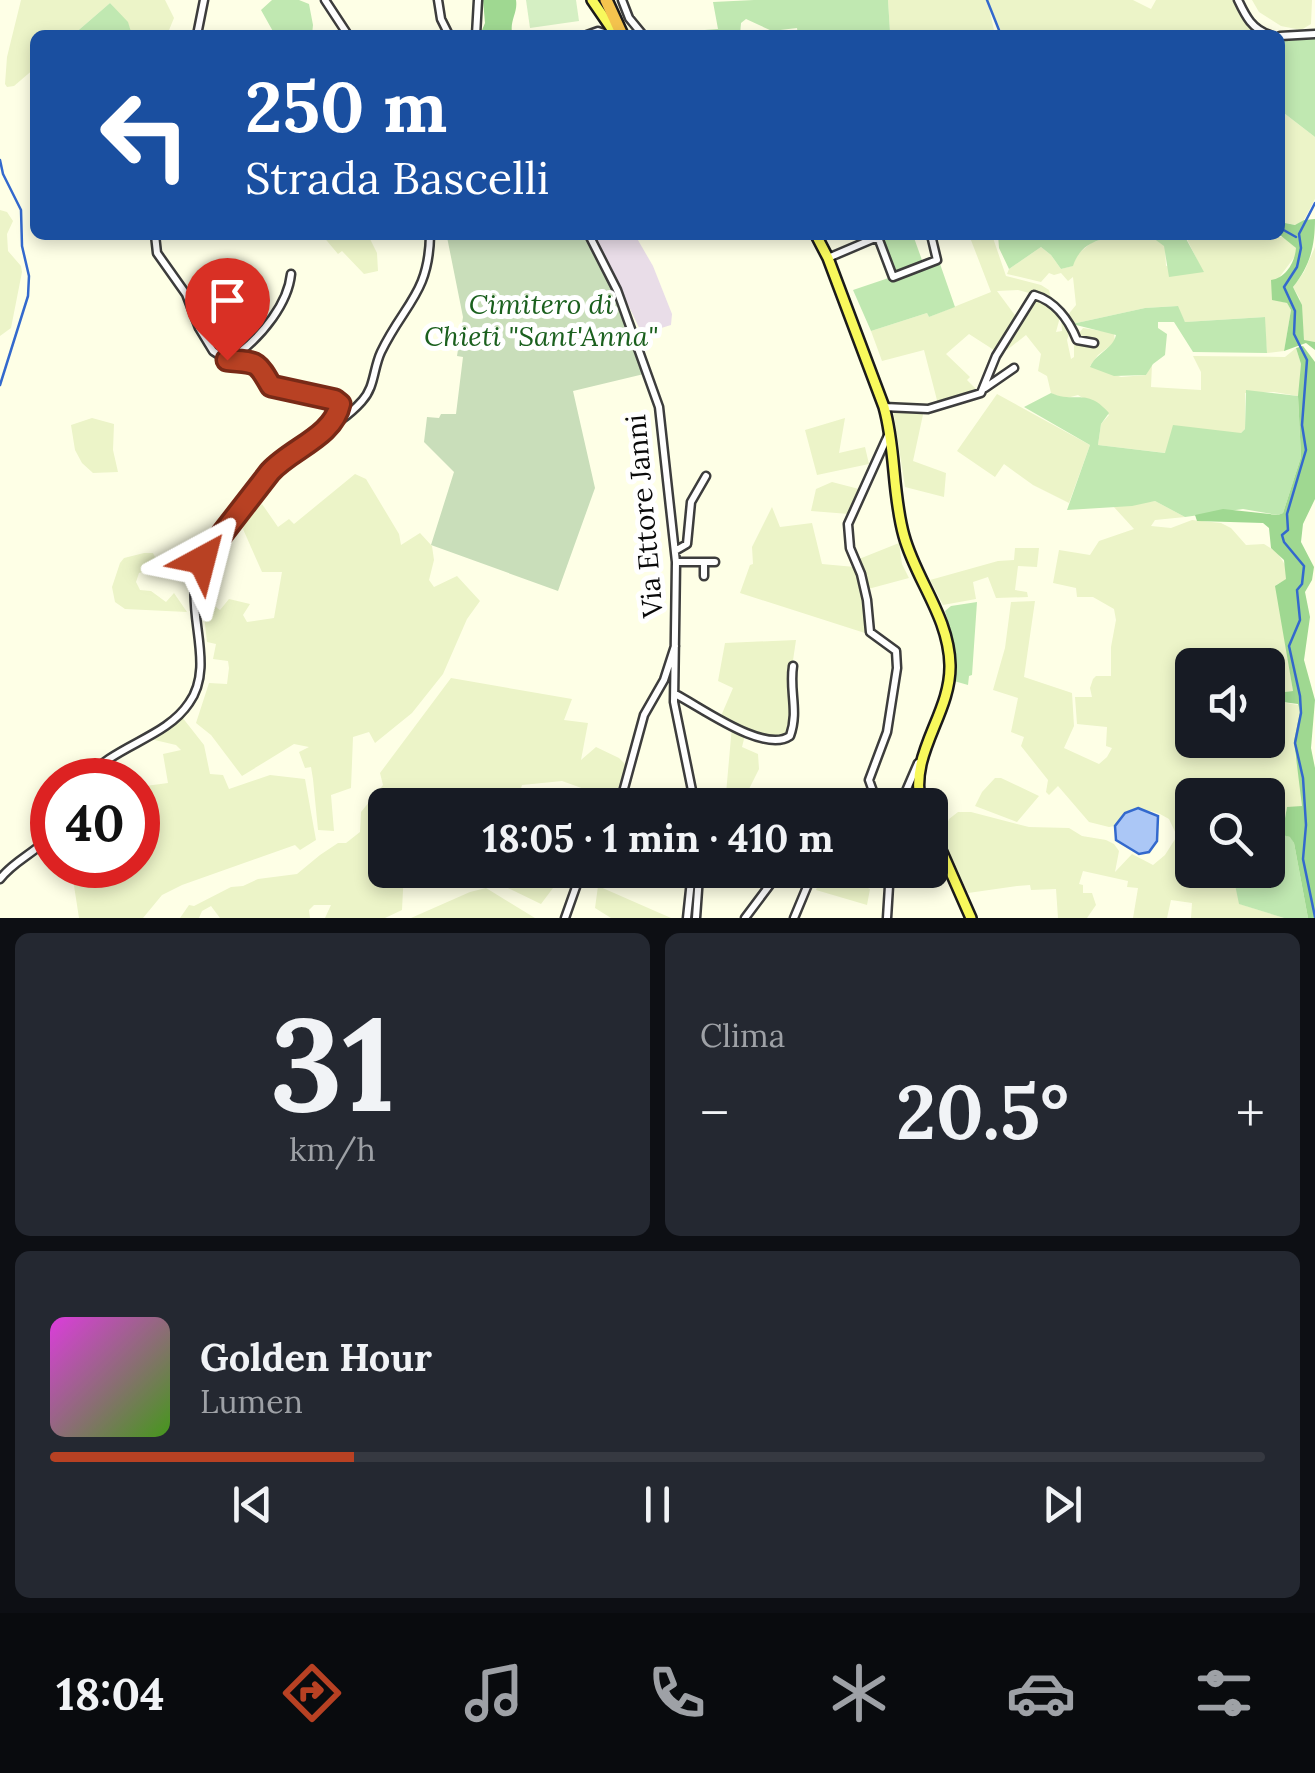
<!DOCTYPE html>
<html lang="it">
<meta charset="utf-8">
<style>
body{margin:0;font-family:Lora,serif;background:#242831;color:#f1f3f6;height:100vh;display:flex;flex-direction:column;font-size:38px;white-space:nowrap}
*{box-sizing:border-box;margin:0}
p{font-size:32px;color:#9ea1a6}
.icon{flex:none;width:55px;height:55px;fill:none;stroke:currentColor;stroke-width:2;stroke-linecap:round;stroke-linejoin:round}
.map{position:relative;height:918px;overflow:hidden}
.drawer{display:flex;flex-direction:column;gap:15px;padding:15px;background:#0d0f14;flex:1}
.drawer>*{flex:none}
.hud{position:absolute;left:30px;top:30px;width:1255px;height:210px;border-radius:15px;box-shadow:0 5px 15px #0003;background:#1a4fa0;color:#fff;overflow:hidden}
.fabs{position:absolute;left:1175px;top:648px;display:grid;gap:20px}
.fabs a{display:grid;place-items:center;width:110px;height:110px;border-radius:15px;background:#171b24;box-shadow:0 5px 15px #0003;font-size:50px}
.speed{position:absolute;left:30px;top:758px;display:flex;gap:20px;font-size:50px;font-weight:700;text-align:center}
.speed>*{display:grid;place-content:center;width:130px;height:130px;border-radius:50%;background:#171b24;box-shadow:0 5px 15px #0003;line-height:1}
.speed .limit{border:15px solid #d22;background:#fff;color:#111}
.pin{position:absolute;display:grid;place-items:center;width:85px;height:85px;color:#fff;margin:-102px -42px;border-radius:50% 50% 50% 0;rotate:-45deg;box-shadow:0 0 10px #0007}
.pin .icon{rotate:45deg}
.me{position:absolute;width:110px;margin:-55px;rotate:38deg;stroke-linejoin:round;filter:drop-shadow(0 0 8px #0008)}
.turn{display:flex;align-items:center;gap:35px;height:210px;padding:0 50px;font-size:45px}
.turn .icon{width:130px;height:130px;stroke-width:2.5}
.turn b{display:block;font-size:70px;line-height:85px}
.big{font-size:75px;font-weight:800;line-height:1.1}
.drawer .widget{flex:1;display:flex;flex-direction:column;justify-content:center;gap:15px;min-width:0;padding:0 35px;border-radius:15px;background:#242831}
.drawer .dial{align-items:center;gap:0}
.dial b{font-size:130px;line-height:1}
.song{display:flex;align-items:center;gap:30px}
.cover{width:120px;height:120px;border-radius:15px;background:linear-gradient(135deg,hsl(300 70% 55%),hsl(100 70% 35%))}
.played{height:10px;border-radius:5px;background:linear-gradient(90deg,#b84123 25%,#363941 25%)}
.keys{display:flex;justify-content:space-around;direction:ltr}
.heat{display:flex;justify-content:space-between;align-items:center;font-size:55px;direction:ltr}
.drawer .tiles{flex:1;display:grid;gap:15px;grid-template-columns:1fr 1fr}
.widget:last-child{grid-column:span 2}
.trip{position:absolute;left:368px;top:788px;width:580px;height:100px;border-radius:15px;background:#171b24;box-shadow:0 5px 15px #0003;font-weight:800;line-height:100px;text-align:center}
.tab-bar{display:flex;height:160px;justify-content:space-around;align-items:center;background:#090b0e;color:#9ea1a6}
.tab-bar .icon{width:70px;height:70px}
.tab-bar .selected{color:#b84123}
.tab-bar b{font-size:45px;color:#f1f3f6}
.map>svg:first-child{display:block}
</style>
<div class="map">
<svg width="1315" height="918" viewBox="0 0 1315 918">
<rect width="100%" height="100%" fill="#feffe6"/>
<path fill="#e9dde8" d="M595,235H635L653,266L672,314L671,325L642,334Z"/>
<path fill="#ecf4c8" d="M21,0H165L174,18L167,35H132L128,24L110,3L73,35H35V68L14,86L7,87L5,84L7,57Z
M888,0H1133L1151,9L1156,0H1235L1246,21L1263,35H1003L988,2L995,35H878L890,32Z
M1252,0H1312L1311,24L1301,30L1281,26L1259,12Z
M1280,110L1315,137V199L1304,220L1296,225L1280,222Z
M0,210L7,212L13,221L7,234L8,251L21,266L22,272L11,328L0,336Z
M322,235H368L377,253L378,271L364,274L342,251L338,254Z
M969,235H992L1006,276L1041,285L1049,290L1053,307L1060,317L1056,332L1062,331L1061,317L1070,331L1067,340L1071,359L1074,357V340L1083,328L1114,333L1115,342L1098,355L1090,366L1121,377L1146,375L1152,364L1151,387L1201,390V372L1193,356L1285,357L1296,348L1301,364L1300,392L1298,396L1274,392L1245,393V429L1241,433L1166,453L1098,445L1101,424L1109,415L1078,395L1063,399L1051,393L1047,376L1038,371L1041,354L1026,335L1007,350L1004,349L1037,295L1018,290L997,291L1017,318L997,352L969,334L946,354L970,377L967,380L978,391L938,404L924,350L882,361L871,331L927,313L929,317L991,292Z
M1114,235L1154,236L1165,246L1166,266L1203,272L1185,235L1285,237L1296,248V255L1278,279L1272,299L1287,303L1291,310L1284,351L1267,353L1264,317L1185,322L1177,306L1145,308L1072,324L1067,316L1076,305L1073,277L1068,281L1061,273L1054,275L1049,273L1041,282L1007,274L1009,269L1041,247L1051,255L1061,269L1072,266L1078,254L1091,243Z
M1315,247V342L1304,341L1300,299L1293,287L1304,272Z
M997,394L1090,445L1069,503L1033,485L1004,464L995,477L957,451Z
M893,409L924,410L913,461L946,473L944,497L905,487Z
M92,418L114,424L113,450L118,472L93,473L82,463L75,450L71,425Z
M845,418L839,453L865,447L869,464L817,475L805,430Z
M355,474L366,479L399,534L401,545L420,533L432,546L434,560L429,580L434,587L457,576L480,601L467,619L443,674L412,713L375,743L369,732L353,737L351,788L331,795L334,831L318,830L313,779L311,767L305,768L299,752L309,747L294,744L242,776L211,735L196,723L209,683L227,684L229,668L228,661L213,659L216,644L207,642L202,597L220,610L229,599L250,604L243,615L247,622L274,618L282,572H262L243,529L247,516L262,504L278,527L289,519L294,524Z
M832,482L859,489L849,514L811,511L816,489Z
M1155,501L1185,517L1155,520L1151,526L1171,528L1192,520L1221,523L1231,528L1246,545L1264,544L1277,552L1287,568V579L1276,585L1293,691L1268,694V665H1192V740H1268V700L1298,705L1300,712L1295,755L1300,771L1302,807H1287L1282,835L1268,837V795H1192V870H1232L1240,904L1284,918H1191L1192,903L1171,900L1167,918H1133L1138,888L1127,887L1128,881L1083,871L1079,884L1083,885V893H1092L1096,905L1087,918H1058L1056,889L1031,890L1030,885L1017,886L968,893L942,838L949,819L958,812H971L1029,827L1069,828L1082,836L1106,840L1114,844L1119,851L1115,872L1132,854L1153,865L1165,855L1177,836L1169,819L1160,814L1151,811L1125,813L1115,826L1109,827L1089,822L1058,786L1049,795L1046,792L1048,780L1021,746L1024,737L1011,732L1018,698L993,690L1005,648L1011,602L1035,601L1024,677L1072,693L1074,726L1064,748L1099,764L1107,757L1112,748L1106,746L1107,727L1077,724L1075,697H1092L1090,688L1093,679L1096,676H1111V647L1116,620L1114,609L1093,597H1077L1076,588L1053,583L1059,550L1090,555L1099,541L1134,529L1113,506Z
M772,507L780,527L812,523L822,564L855,567L859,577L868,634L740,593L750,565L753,564L752,547Z
M899,543L902,564L909,578L868,589L859,559Z
M1015,548H1039L1037,567L1018,566L1015,590L1027,592L1028,597L996,598L988,577L973,582L976,599L943,605L930,580L998,561L1014,560Z
M144,553H153L157,561L165,565L163,568L139,573L136,582L140,590L151,591L166,602L174,593L187,612L125,609L115,602L112,587L120,563L124,558Z
M796,640L791,674L794,718L789,743L746,731L742,747L758,754L759,769L741,805H725L732,726L721,716L733,688L718,681L725,643Z
M451,678L572,699L564,720L588,723L581,760L596,747L619,758L628,767L615,800L562,781L522,785L516,805H385V870H404L402,910L385,918H325L331,905H314L309,910L310,918H220L211,906L202,911L199,918H180L189,905L194,906L231,887L243,886L258,879L297,874L320,855L338,843H346L360,832L361,812L383,785L380,773Z
M182,717L204,745L210,774L223,775L229,789L270,775L305,779L316,840L300,850L295,845L182,885L162,895L143,918H79L71,866L138,865V787L168,783L163,754L181,750L176,745L146,738Z
M995,778H1001L1039,796L1017,822L975,806L982,792Z
M504,870H550L559,880L541,904L508,888Z
M823,870H864V886L870,889L867,905L816,890Z
M598,886L671,918H611L595,908Z
M486,888L535,918H411L470,892Z"/>
<path fill="#c0e8b1" d="M272,0H299L309,4L313,25L312,35H275L261,10Z
M754,0H888L890,32L878,35H798L797,28L772,31L746,19L741,23L740,35H690L691,31L718,29L713,2Z
M110,3L128,22L132,35H73Z
M1315,36V137L1280,110V39Z
M879,235H913L923,263L894,275Z
M998,235H1049L1051,239L1060,235H1129C1105,238 1082,239 1073,266L1061,269L1051,255L1041,247L1009,269L999,248Z
M1149,235H1184L1204,272L1169,277L1164,246Z
M939,261L955,307L929,317L927,313L871,331L853,290Z
M1178,306L1185,322L1265,317L1267,353L1193,352L1174,322H1158V328L1167,334L1165,355L1153,364L1146,375L1114,376L1090,367C1096,353 1113,349 1116,335L1072,324L1145,308Z
M1246,390L1298,396L1301,457L1283,513L1278,515L1243,509L1185,517L1155,501L1132,506L1067,510L1090,445L1024,407L1051,393C1076,404 1086,387 1109,413L1101,424L1098,445L1165,453L1173,425L1241,433L1245,429Z
M977,602L972,675L969,676L968,685L954,681L955,646L945,611L951,606Z
M1282,835L1291,837L1294,843L1308,918H1284L1239,904L1232,870H1268V837Z"/>
<path fill="#9fd891" d="M483,0H516C518,12 510,20 512,32L522,35H480L485,23Z
M1315,219C1315,246 1310,266 1293,287L1302,305L1304,340L1315,342V350L1306,343L1284,351L1291,310L1287,303L1272,300L1271,280C1286,278 1295,262 1296,248L1280,235V222L1295,225L1304,220Z
M1303,346L1315,362V499L1303,524L1301,542L1314,567L1312,580L1305,592L1310,617L1304,660L1315,700L1311,748L1315,768V918H1308L1294,843L1290,837L1282,835L1287,807L1302,806L1294,741L1300,712L1298,704L1268,700V694L1293,691L1275,586L1286,579L1284,560L1271,548L1269,528L1263,523L1197,521L1195,515L1223,509L1278,515L1283,513L1301,457L1298,396L1301,364L1296,348Z"/>
<path fill="#c9deba" d="M435,235H583C609,280 628,325 644,374L573,391L595,488L558,591L431,545L454,472L424,442L427,417L439,418L441,414H456L463,357L457,356L463,317L447,237L435,239Z"/>
<path fill="#d5efc3" d="M526,0H576L579,21L530,28Z"/>
<path fill="#abc7f6" stroke="#3369cd" stroke-width="2.5" d="M1138,808L1158,816L1157,841L1149,852L1139,854L1116,840L1115,826L1125,813Z"/>
<g fill="none" stroke-linecap="round" stroke-linejoin="round">
<path stroke="#3369cd" stroke-width="2.5" d="M987,0L1001,35
M0,160L3,174L21,210L22,246L29,276L28,296L0,385
M1315,203L1299,234L1301,248L1297,267L1284,287L1295,311L1294,334L1307,360L1302,425L1306,450L1287,514L1288,530L1282,535L1284,542L1304,566L1302,584L1297,590L1300,620L1289,646L1300,696L1301,713L1295,743L1303,778L1306,825L1303,859L1315,917
M1280,228L1296,237"/>
<defs>
<path id="minor" d="M325,0L348,35
M438,0L441,19L449,35
M622,0L629,18L643,35
M1238,0C1246,17 1252,29 1270,35
M197,35L204,0
M476,35L478,0
M587,35L598,31L610,35
M1280,36L1315,34
M155,235L157,253L186,294L199,328L213,351L227,360L259,365L271,385L278,389L335,400L340,404L330,427
M589,235L617,290L659,407L676,562L674,702L695,805
M828,258L875,238L879,240L893,277L937,260L931,235
M238,361L239,353C262,335 288,304 291,274
M985,388L1014,368
M884,407L928,409L981,393L996,356L1034,295C1055,301 1069,320 1077,340L1094,343
M675,551L687,544L691,502L706,476
M676,562H715
M704,576V562
M675,694C701,707 764,754 790,736C799,711 789,691 793,666
M86,780C113,745 165,739 189,703C220,660 175,598 206,555C226,528 257,480 282,459C308,438 340,426 362,401C375,387 373,369 381,352C404,304 429,294 430,235
M615,805L623,792L644,715L664,680L675,646
M878,805L869,780L887,732L897,668L896,651L870,632L867,600L861,574L850,548L848,524L890,431
M900,805L918,763
M692,871L699,876L696,918
M0,879C15,859 39,852 52,832
M565,918L582,870
M687,918L692,871
M745,918L781,870
M794,918L814,870
M887,918L890,870"/>
<path id="major" d="M592,0L616,35
M816,235L828,258L884,407C896,449 892,494 904,536C916,580 949,617 950,665C951,715 908,753 921,805
M930,825L971,918"/>
<path id="highway" d="M606,0L622,35"/>
</defs>
<use href="#minor" stroke="#3d3d3d" stroke-width="11"/>
<use href="#major" stroke="#1b1b1b" stroke-width="14"/>
<use href="#highway" stroke="#1b1b1b" stroke-width="16"/>
<use href="#minor" stroke="#fff" stroke-width="6"/>
<use href="#major" stroke="#f8f95c" stroke-width="9"/>
<use href="#highway" stroke="#f5c44e" stroke-width="11"/>
</g>
<g fill="none" stroke-linecap="round" stroke-linejoin="round">
<defs>
<path id="route" d="M202,560L270,472C292,448 333,437 340,404L335,400L271,386C256,359 256,363 227,360"/>
</defs>
<use href="#route" stroke="#782a17" stroke-width="25"/>
<use href="#route" stroke="#b84123" stroke-width="18"/>
</g>
<g text-anchor="middle" dominant-baseline="central" stroke-width="10" stroke-linejoin="round" paint-order="stroke">
<g font-size="28" font-style="italic" fill="#1b601e" stroke="#fff">
<text x="541" y="304">Cimitero di<tspan x="541" dy="32">Chieti "Sant'Anna"</tspan></text>
</g>
<g font-size="28" fill="#0a0a0a" stroke="#fff">
<text transform="translate(644 516) rotate(-95)">Via Ettore Janni</text>
</g>
</g>
</svg>
<div class="fabs">
<a><svg class="icon" aria-label="sound" viewBox="0 0 24 24"><path d="M4 9h4l5-4v14l-5-4H4zM17 9q2 3 0 6"/></svg></a>
<a><svg class="icon" aria-label="search" viewBox="0 0 24 24"><circle cx="10" cy="10" r="6"/><path d="M15 15l6 6"/></svg></a>
</div>
<div class="speed"><div class="limit">40</div></div>
<div class="pin" style="left:227px;top:360px;background:#d93025"><svg class="icon" aria-label="arrive" viewBox="0 0 24 24"><path d="M6 21V4h12l-3 4 3 4H6"/></svg></div>
<svg class="me" style="left:202px;top:560px" viewBox="-20 -20 40 40"><path d="M0-17L14 15 0 8-14 15z" fill="#b84123" stroke="#fff" stroke-width="4"/></svg>
<div class="trip">18:05 · 1 min · 410 m</div>
<div class="hud">
<div class="turn"><svg class="icon" aria-label="left" viewBox="0 0 24 24"><path d="M17 20v-9H6M10 6l-5 5 5 5"/></svg><div><b>250 m</b>Strada Bascelli</div></div>
</div>
</div>
<section class="drawer">
<div class="tiles">
<div class="widget dial"><b>31</b><p>km/h</p></div>
<div class="widget"><p>Clima</p>
<div class="heat"><a>−</a><b class="big">20.5°</b><a>+</a></div>
</div>
<div class="widget">
<div class="song"><i class="cover"></i><div><b>Golden Hour</b><p>Lumen</p></div></div>
<div class="played"></div>
<div class="keys"><svg class="icon" aria-label="previous" viewBox="0 0 24 24"><path d="M18 5L8 12l10 7zM5 5v14"/></svg><svg class="icon" aria-label="pause" viewBox="0 0 24 24"><path d="M8 5v14M16 5v14"/></svg><svg class="icon" aria-label="next" viewBox="0 0 24 24"><path d="M6 5l10 7-10 7zM19 5v14"/></svg></div>
</div>
</div>
</section>
<nav class="tab-bar">
<b>18:04</b>
<svg class="icon selected" aria-label="directions" viewBox="0 0 24 24"><path d="M12 3l9 9-9 9-9-9zM9 14v-3h6M13 9l2 2-2 2"/></svg>
<svg class="icon" aria-label="music" viewBox="0 0 24 24"><path d="M9 18V5l10-2v13"/><circle cx="6" cy="18" r="3"/><circle cx="16" cy="16" r="3"/></svg>
<svg class="icon" aria-label="phone" viewBox="0 0 24 24"><path d="M5 4h4l2 5-3 2q2 4 5 5l2-3 5 2v4C11 20 4 13 5 4z"/></svg>
<svg class="icon" aria-label="climate" viewBox="0 0 24 24"><path d="M12 3v18M4 7l16 10M4 17L20 7"/></svg>
<svg class="icon" aria-label="car" viewBox="0 0 24 24"><path d="M5 17H2v-5l4-1 3-4h7l3 4 3 1v5h-3M9 17h6M6 11h13"/><circle cx="7" cy="17" r="2"/><circle cx="17" cy="17" r="2"/></svg>
<svg class="icon" aria-label="filters" viewBox="0 0 24 24"><path d="M4 7h16M4 17h16"/><circle cx="9" cy="7" r="2"/><circle cx="15" cy="17" r="2"/></svg>
</nav>
